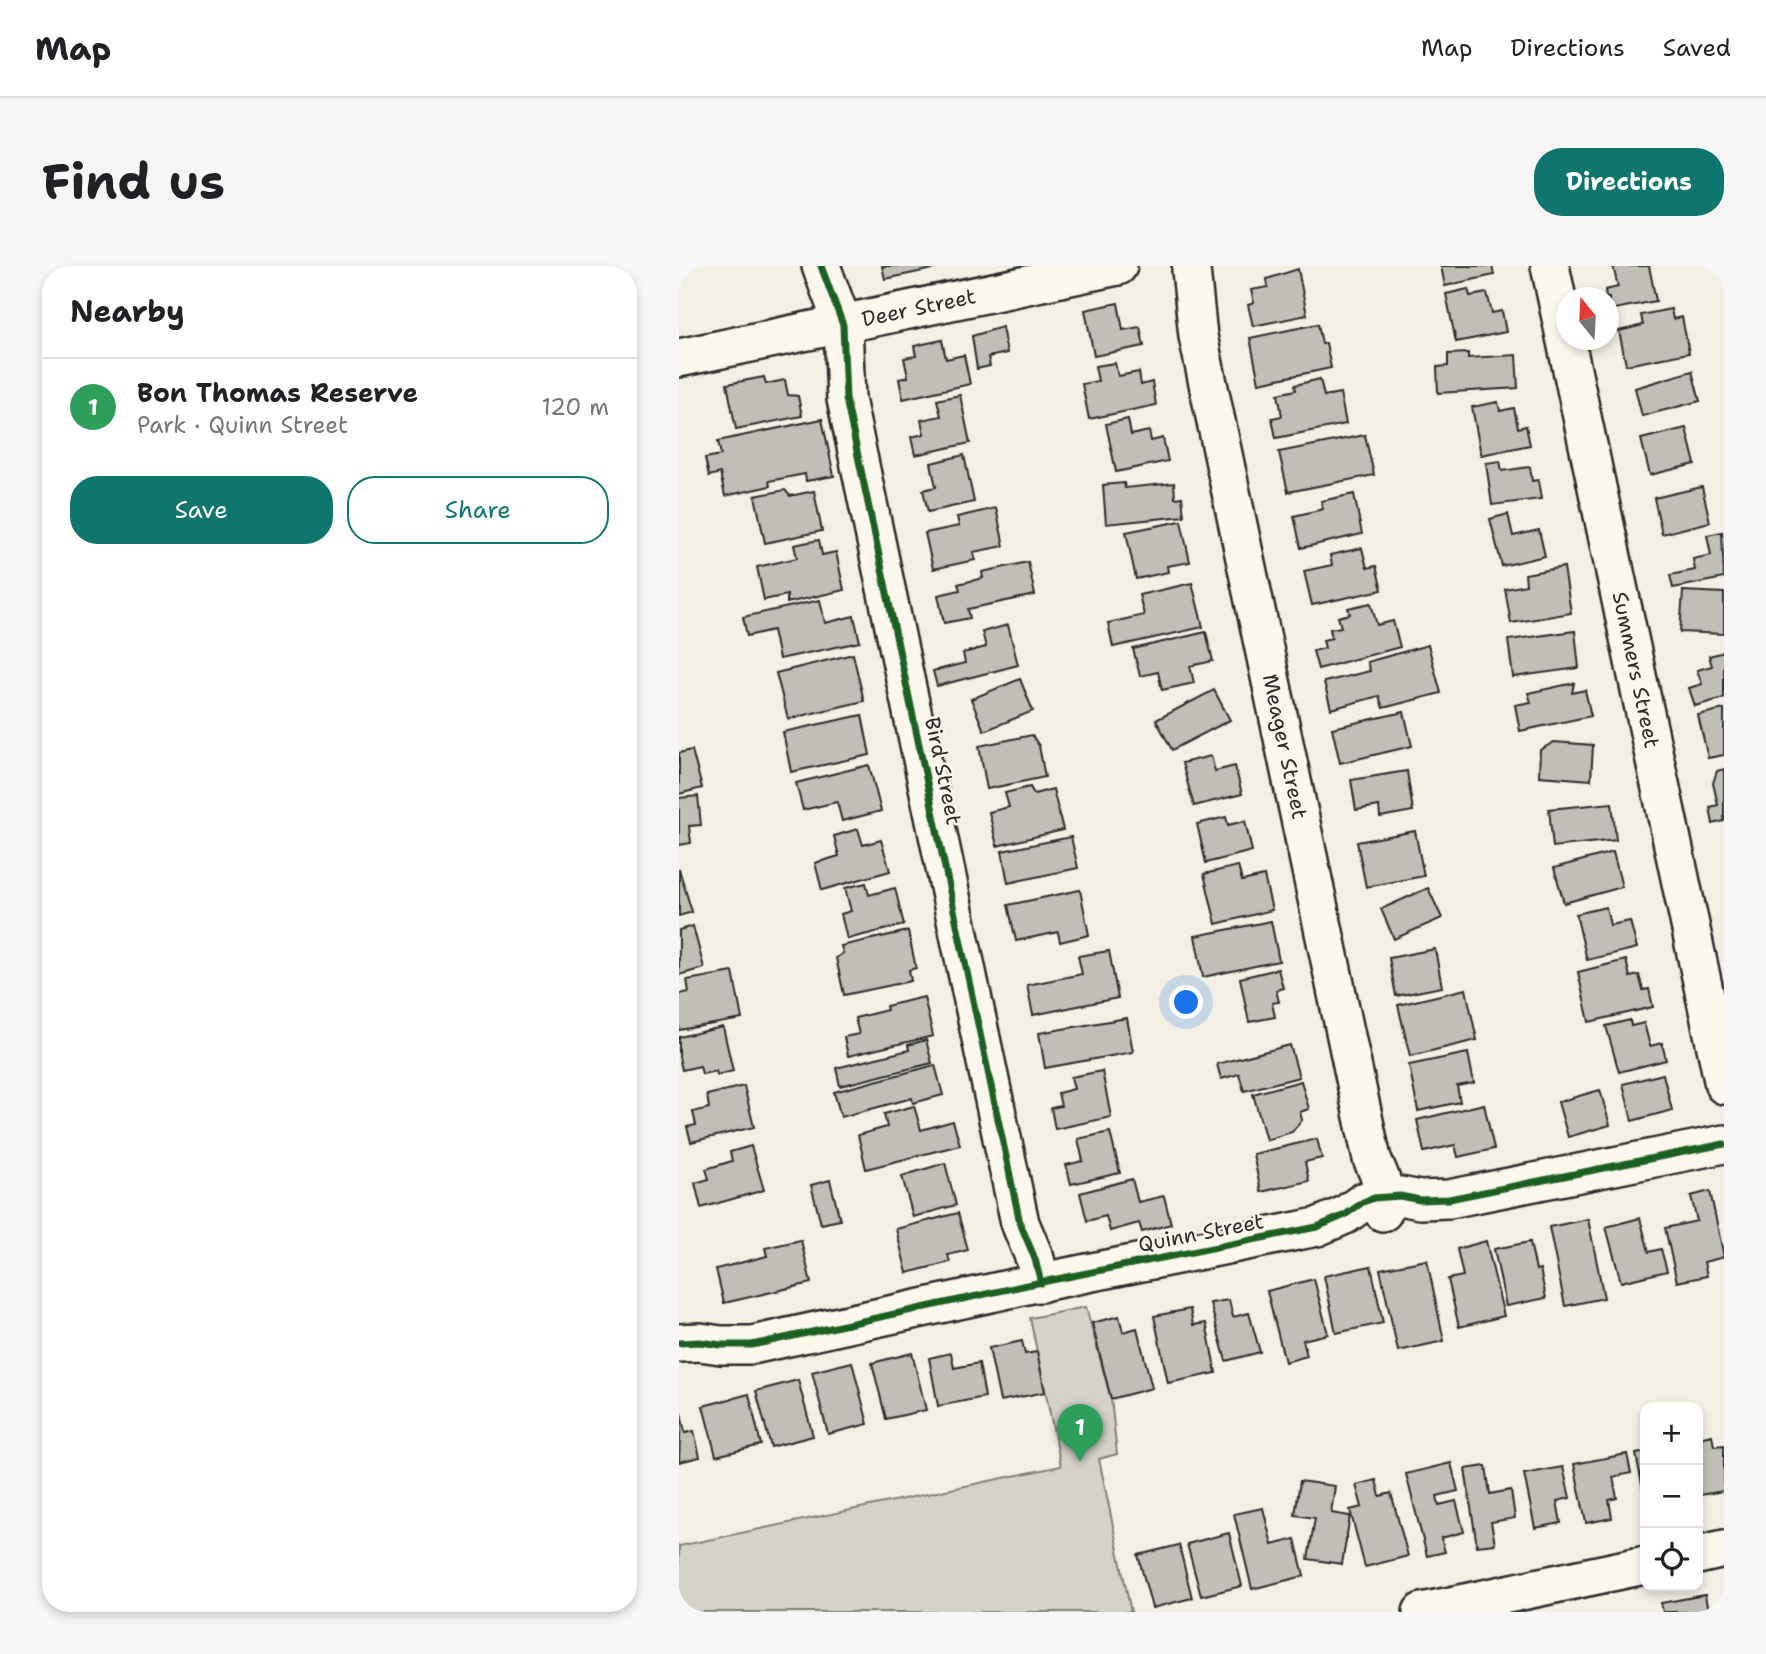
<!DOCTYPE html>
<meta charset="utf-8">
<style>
:root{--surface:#fff;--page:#f6f6f6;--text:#202124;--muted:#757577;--line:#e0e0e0;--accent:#0f766e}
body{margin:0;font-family:"Shantell Sans",sans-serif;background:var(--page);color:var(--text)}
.controls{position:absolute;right:21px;bottom:21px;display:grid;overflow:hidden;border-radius:14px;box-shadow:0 4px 10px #0003}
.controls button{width:63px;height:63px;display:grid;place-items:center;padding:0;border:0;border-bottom:2px solid var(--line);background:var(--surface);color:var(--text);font:35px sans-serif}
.compass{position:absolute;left:877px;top:21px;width:63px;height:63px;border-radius:50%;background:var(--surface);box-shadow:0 4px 10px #0003;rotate:342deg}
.you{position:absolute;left:508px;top:737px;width:24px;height:24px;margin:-18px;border:5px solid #fff;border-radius:50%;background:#1a73e8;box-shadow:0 0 0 10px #1a73e833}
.badge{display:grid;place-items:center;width:46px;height:46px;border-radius:50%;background:var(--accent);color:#fff;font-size:23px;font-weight:700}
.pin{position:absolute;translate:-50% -58px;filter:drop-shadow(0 2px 4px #0008)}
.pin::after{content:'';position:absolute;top:37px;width:24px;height:21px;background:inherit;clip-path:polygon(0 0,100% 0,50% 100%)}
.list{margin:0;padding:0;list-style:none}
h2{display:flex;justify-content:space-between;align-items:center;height:91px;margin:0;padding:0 28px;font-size:30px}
h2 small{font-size:23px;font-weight:400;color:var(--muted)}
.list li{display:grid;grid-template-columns:46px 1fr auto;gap:21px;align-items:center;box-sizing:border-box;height:98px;padding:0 28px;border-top:2px solid var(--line)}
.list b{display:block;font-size:26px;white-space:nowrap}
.list p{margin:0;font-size:23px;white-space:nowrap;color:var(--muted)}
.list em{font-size:23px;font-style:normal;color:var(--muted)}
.actions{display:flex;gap:14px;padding:21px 28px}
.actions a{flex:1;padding:16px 0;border:2px solid var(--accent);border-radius:28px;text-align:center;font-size:24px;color:var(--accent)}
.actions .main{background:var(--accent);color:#fff}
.icon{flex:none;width:38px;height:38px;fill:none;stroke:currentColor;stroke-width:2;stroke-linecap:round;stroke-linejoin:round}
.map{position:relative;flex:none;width:1045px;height:1346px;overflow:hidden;border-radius:28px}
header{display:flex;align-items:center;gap:42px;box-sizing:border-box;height:98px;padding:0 35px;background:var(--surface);border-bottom:2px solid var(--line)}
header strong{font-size:33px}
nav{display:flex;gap:38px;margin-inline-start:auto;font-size:24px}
.intro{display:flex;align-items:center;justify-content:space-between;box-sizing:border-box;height:168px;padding:0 42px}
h1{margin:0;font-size:49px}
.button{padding:18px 32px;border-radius:28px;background:var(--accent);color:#fff;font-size:24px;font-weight:700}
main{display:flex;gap:42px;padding:0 42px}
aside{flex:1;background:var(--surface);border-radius:28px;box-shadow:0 4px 10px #0003}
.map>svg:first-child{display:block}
</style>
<header>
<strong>Map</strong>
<nav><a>Map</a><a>Directions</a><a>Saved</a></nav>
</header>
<div class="intro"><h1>Find us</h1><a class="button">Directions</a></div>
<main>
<aside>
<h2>Nearby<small></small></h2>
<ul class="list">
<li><span class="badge" style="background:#2e9e5b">1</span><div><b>Bon Thomas Reserve</b><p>Park · Quinn Street</p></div><em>120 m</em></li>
</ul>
<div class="actions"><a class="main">Save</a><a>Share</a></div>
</aside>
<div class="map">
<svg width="1045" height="1346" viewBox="0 0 1045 1346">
<rect width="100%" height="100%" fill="#f3efe4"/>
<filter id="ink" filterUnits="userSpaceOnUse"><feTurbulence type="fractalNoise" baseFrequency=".0143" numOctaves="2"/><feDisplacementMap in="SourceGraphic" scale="14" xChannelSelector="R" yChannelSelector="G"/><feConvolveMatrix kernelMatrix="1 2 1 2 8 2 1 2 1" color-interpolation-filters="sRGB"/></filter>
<g filter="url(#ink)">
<!-- green -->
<path fill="#d5d2c9" stroke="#807e7a" stroke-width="2" d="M407,1041L432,1133L438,1188L420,1193L452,1346H0V1280L382,1200L351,1052Z"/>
<!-- building -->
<g fill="#c0beb6" stroke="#2b2b2b" stroke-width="2">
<path d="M203,0H259V2L206,13Z"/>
<path d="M762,0H813L815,9L766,20Z"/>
<path d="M934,0H970L977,35L930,44V32H927L926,24L939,21Z"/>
<path d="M619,3L628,49L574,60L569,39L575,37L572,24L589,21L588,13Z"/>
<path d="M789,23L791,30L808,27L813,47L823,45L827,66L777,76L767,28Z"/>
<path d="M439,37L444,64L461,61L465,80L415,90L406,44Z"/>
<path d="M992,43L994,53L1003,51L1010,87L947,99L940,65L964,59L962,49Z"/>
<path d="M639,58L643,78L647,77L652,102L580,117L571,72Z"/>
<path d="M323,61L328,87L309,91L311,100L298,103L293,70Z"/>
<path d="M263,74L267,93L285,89L291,118L224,133L220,113L229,111L225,92L237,90L235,80Z"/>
<path d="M789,87V92L837,89L839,122L759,127L758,101L769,100V88Z"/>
<path d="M436,97L439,110L460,106L462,119L473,116L477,139L410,153L403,118L419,115L416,100Z"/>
<path d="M1013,105L1021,135L963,150L956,122Z"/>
<path d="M85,111L87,118L106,114L109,129L119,130L123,150L57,163L48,118Z"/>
<path d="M641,113L645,130L661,127L667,158L597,172L593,152L603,150L599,128L617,124L616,119Z"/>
<path d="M281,129L291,177L236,189L232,171L245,168L242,154L262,150L258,134Z"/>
<path d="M819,136L821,145L835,142L839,162L847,160L851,179L802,189L793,141Z"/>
<path d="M143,153L155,210L127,215L126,208L90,215L91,220L46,230L41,207L30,210L26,192L42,189L39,175Z"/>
<path d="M449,153L452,169L470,165L472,175L484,172L489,195L437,206L427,158Z"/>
<path d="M1007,162L1016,198L971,209L962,173Z"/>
<path d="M686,169L695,209L609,226L600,186Z"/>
<path d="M285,189L295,236L249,246L244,224L257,221L252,197Z"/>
<path d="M821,195L823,205L851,201L853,215L859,214L862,233L813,239L807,197Z"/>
<path d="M445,217L446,222L495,217L496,232L503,231L505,250L427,258L424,219Z"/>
<path d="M1023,221L1031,256L983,268L975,232Z"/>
<path d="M106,224L111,230L135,225L143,265L86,277L76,230Z"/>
<path d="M675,228L683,268L622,282L615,250L644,243L642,235Z"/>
<path d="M317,242L325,280L294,286L296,294L254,303L246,267L280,260L278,251Z"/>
<path d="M829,248L834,270L860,264L866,290L823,300L811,253Z"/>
<path d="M502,255L511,296L488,300L489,306L457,313L447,266Z"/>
<path d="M1043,266L1045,312L994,322L991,309L1016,304L1014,293L1032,289L1028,269Z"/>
<path d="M140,274L143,289L157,286L165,324L108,337V329L85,334L78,301L118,292L115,279Z"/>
<path d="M683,282L688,302L697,300L703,324L633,339L625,305L653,299L651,289Z"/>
<path d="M349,296L356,329L289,343L291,352L265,357L259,329L281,324L279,318L304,312L303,306Z"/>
<path d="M885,301L892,347L832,357L826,323L847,319L846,308Z"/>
<path d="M513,317L524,361L434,381L429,357L465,349L460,329Z"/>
<path d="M1004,325L1045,327V368L1001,366Z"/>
<path d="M141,334L146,357L175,350L181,376L100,393L94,364L68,370L64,351Z"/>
<path d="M692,337L698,359L714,355L721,381L639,403L634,385L646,382L644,374L653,372L651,363L662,361L659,351L671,348L669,342Z"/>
<path d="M329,359L339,399L258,420L254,405L286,397L284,387L307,381L303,366Z"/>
<path d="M896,365L900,402L834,411L829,374Z"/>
<path d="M527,366L534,395L511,400L515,417L483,424L479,406L461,410L454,383Z"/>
<path d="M749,379L762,427L704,442L700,430L652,443L645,416L691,405L688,396Z"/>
<path d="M1045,386V432L1016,440L1010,422L1023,418L1018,404L1033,400L1030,390Z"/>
<path d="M174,388L185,435L109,453L97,407Z"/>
<path d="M341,413L354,445L305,465L292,433Z"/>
<path d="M895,417L893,427L906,424L912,450L841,465L836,439L852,436L849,427Z"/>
<path d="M535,424L551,454L493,484L477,454Z"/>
<path d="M1045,443V489L1029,492L1019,449Z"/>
<path d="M725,446L733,480L661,497L653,462Z"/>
<path d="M183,449L191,489L112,506L104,466Z"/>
<path d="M353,469L360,480L366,511L308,523L300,480Z"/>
<path d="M875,476L914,479L912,514L860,510L861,484Z"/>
<path d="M13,484L23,522L0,528V487Z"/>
<path d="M532,490L536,505L556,500L563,528L515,540L503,497Z"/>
<path d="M190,499L202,545L163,555L158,536L124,544L117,517Z"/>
<path d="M1045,503V555L1034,558L1031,541L1039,539L1034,517L1038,505Z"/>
<path d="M728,505L734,545L701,551L700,540L677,544L672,514Z"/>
<path d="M351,521L355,528L374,523L384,564L318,580L310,546L330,541L326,527Z"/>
<path d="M19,530L22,559L10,560L12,577L0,579V532Z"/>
<path d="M933,537L937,574L874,581L870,543Z"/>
<path d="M547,551L549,559L566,555L573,585L527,597L518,558Z"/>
<path d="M179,563L184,579L202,574L211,605L143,624L136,597L160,590L155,570Z"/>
<path d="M736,565L745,610L687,621L678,576Z"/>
<path d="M392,571L399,602L329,617L323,585Z"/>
<path d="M934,586L943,621L885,637L875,602Z"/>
<path d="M559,600L563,615L585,610L593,644L537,658L525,608Z"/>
<path d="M0,603L13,646L0,650Z"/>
<path d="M187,617L190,629L216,622L225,659L168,673L162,648L172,645L166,622Z"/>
<path d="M749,622L763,652L715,673L702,643Z"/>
<path d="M401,624L410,669L381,676L379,666L337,675L329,639Z"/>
<path d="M927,641L931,659L951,655L958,682L908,694L897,648Z"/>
<path d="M592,655L600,695L524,711L516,670Z"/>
<path d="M14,660L25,702L0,709V664Z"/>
<path d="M229,665L237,702L230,704L232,715L165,729L157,692L164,687L162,680Z"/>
<path d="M756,683L763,721L717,730L710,692Z"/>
<path d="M430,685L439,732L354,749L348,719L403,708L399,690Z"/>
<path d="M947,694L951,711L960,709L964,724L970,723L974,741L910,756L899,706Z"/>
<path d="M599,703L604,722L597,724L600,736L593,737L596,751L570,756L561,712Z"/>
<path d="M54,706L63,753L0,764V728L10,726L8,714Z"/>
<path d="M787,723L798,774L731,790L719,739Z"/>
<path d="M245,731L254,770L169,790L165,771L180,768L176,752L208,744L207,740Z"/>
<path d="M448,752L454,786L366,802L360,767Z"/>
<path d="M951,754L952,760L965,757L971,780L983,777L987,794L940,806L927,760Z"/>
<path d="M44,761L54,805L38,809L37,805L23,808L21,800L3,804L0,791V771Z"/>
<path d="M247,774L253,797L161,820L157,802L230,784L229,779Z"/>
<path d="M611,779L620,811L565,825L560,808L542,813L538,798Z"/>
<path d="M789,787L795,817L778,820L781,836L739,845L730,799Z"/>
<path d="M256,799L264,829L234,837L233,832L162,851L155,826Z"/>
<path d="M423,805L432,851L376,863L372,842L382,840L379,827L395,823L392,811Z"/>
<path d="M984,808L993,844L953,855L944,818Z"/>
<path d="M622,815L630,843L621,846L623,854L613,866L587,874L574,828Z"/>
<path d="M65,820L75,861L12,876L8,861L17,859L14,846L30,842L28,829Z"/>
<path d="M921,824L931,859L889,871L879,836Z"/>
<path d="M805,838L815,883L779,891L776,879L745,886L738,854Z"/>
<path d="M235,840L242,864L274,855L281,879L187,903L179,869L208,861L205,848Z"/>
<path d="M431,866L441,907L392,918L387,899L404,895L399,873Z"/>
<path d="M638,873L643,892L626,896L630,915L582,926L574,888Z"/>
<path d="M72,880L85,924L22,942L16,917L30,913L27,903L53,895L51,886Z"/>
<path d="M266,897L277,939L234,951L223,910Z"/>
<path d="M453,913L459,936L485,930L492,958L463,966L460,957L431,965L427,950L408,955L401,927Z"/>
<path d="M151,914L161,954L142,958L132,919Z"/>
<path d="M1031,925L1045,991L1025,996L1028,1010L998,1016L986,962L1018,955L1012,930Z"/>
<path d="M279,947L289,984L269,989L271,996L228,1007L217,963Z"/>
<path d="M961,952L970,986L982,983L988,1005L942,1016L927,961Z"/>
<path d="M909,953L925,1032L886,1040L870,961Z"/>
<path d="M122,974L132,1017L45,1037L37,1003L88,990L86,982Z"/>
<path d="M807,975L825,1050L780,1061L769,1013L784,1010L778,983Z"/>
<path d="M851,976L857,1004L861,1003L867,1032L827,1040L815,983Z"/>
<path d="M748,994L765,1075L719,1085L701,1003Z"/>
<path d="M692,1000L704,1057L657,1067L645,1010Z"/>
<path d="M635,1013L649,1068L624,1074L628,1090L606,1096L588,1025Z"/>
<path d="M550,1034L554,1051L570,1047L581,1086L547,1095L531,1037Z"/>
<path d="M511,1043L514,1059L527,1057L537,1107L489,1117L475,1050Z"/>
<path d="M440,1050L444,1066L458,1062L473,1122L432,1133L413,1057Z"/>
<path d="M343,1075L346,1088L358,1086L366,1126L321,1135L310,1082Z"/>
<path d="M233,1087L247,1144L207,1153L193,1097Z"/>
<path d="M272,1087L275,1102L300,1097L306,1131L259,1140L250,1092Z"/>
<path d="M173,1096L189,1158L149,1168L133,1106Z"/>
<path d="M119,1114L134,1170L92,1181L77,1125Z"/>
<path d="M70,1128L82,1179L37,1190L24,1140Z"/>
<path d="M2,1147L6,1167L15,1165L21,1191L0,1196Z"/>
<path d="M1033,1169L1035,1180L1045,1179V1225L1021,1229L1019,1217V1172Z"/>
<path d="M966,1186V1234L957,1188Z"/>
<path d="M948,1188L952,1207L934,1211L938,1232L930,1234L933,1252L907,1257L895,1198Z"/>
<path d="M772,1197L779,1225L758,1230L760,1239L777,1235L785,1266L762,1272L766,1286L748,1290L727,1208Z"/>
<path d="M807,1200L811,1228L832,1224L836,1252L812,1256L816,1278L798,1280L786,1203Z"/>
<path d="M884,1201L891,1232L878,1235L882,1257L856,1262L845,1208Z"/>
<path d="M697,1214L701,1230L712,1227L729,1290L686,1301L671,1244L683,1241L677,1219Z"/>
<path d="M621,1215L656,1220L652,1247L671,1250L663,1298L629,1293L636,1252L616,1249Z"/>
<path d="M584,1242L593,1279L616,1273L625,1310L573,1323L555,1248Z"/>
<path d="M550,1267L563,1320L522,1330L508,1278Z"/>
<path d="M500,1279L513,1332L473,1342L459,1289Z"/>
<path d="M1026,1329L1029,1346H984L982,1337Z"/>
</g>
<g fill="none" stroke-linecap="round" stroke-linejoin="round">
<!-- minor casing -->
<g stroke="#2b2b2b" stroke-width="42">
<g id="minor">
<path d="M142,0L164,59L167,133L341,957L356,993L362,1017"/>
<path id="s1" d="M871,0L1045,819"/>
<path id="s2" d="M512,4L519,70L693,893C702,912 708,925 704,946"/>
<path id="s3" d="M0,92L439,0"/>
<path d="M0,1077L21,1076L42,1079H73L348,1019L638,961L666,949L684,936L695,932L721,930L741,934L770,933L1045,878"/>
<path d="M1019,1289L1045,1283"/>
<path d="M743,1346L966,1299"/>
</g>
</g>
<!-- minor -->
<use href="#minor" stroke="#fbf7ec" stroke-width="37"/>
<!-- cycleway casing -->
<g stroke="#fbf7ec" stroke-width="11">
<g id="cycleway">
<path d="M142,0L164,59L167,133L341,957L356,993L362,1017"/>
<path d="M0,1077L21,1076L42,1079H73L348,1019L638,961L666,949L684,936L695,932L721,930L741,934L770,933L1045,878"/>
</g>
</g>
<!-- cycleway -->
<use href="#cycleway" stroke="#1b5e20" stroke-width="7"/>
</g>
</g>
<g text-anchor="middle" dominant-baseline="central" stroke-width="5" stroke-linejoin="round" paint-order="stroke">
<!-- street labels -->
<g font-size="21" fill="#2b2b2b" stroke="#fbf7ec">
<text stroke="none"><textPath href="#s3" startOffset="245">Deer Street</textPath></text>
<text stroke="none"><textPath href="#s1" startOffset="413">Summers Street</textPath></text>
<text stroke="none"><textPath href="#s2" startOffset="486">Meager Street</textPath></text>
<text transform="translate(264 505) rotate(78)">Bird Street</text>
<text transform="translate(522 967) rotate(-11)">Quinn Street</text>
</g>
</g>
</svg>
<div class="controls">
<button>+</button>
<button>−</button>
<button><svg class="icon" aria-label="locate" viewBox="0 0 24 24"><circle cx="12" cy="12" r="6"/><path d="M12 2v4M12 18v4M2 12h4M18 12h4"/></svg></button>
</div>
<svg class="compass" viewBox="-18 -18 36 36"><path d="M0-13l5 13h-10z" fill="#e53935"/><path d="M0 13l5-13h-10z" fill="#757577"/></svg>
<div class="you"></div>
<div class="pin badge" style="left:401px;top:1196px;background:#2e9e5b">1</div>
</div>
</main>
